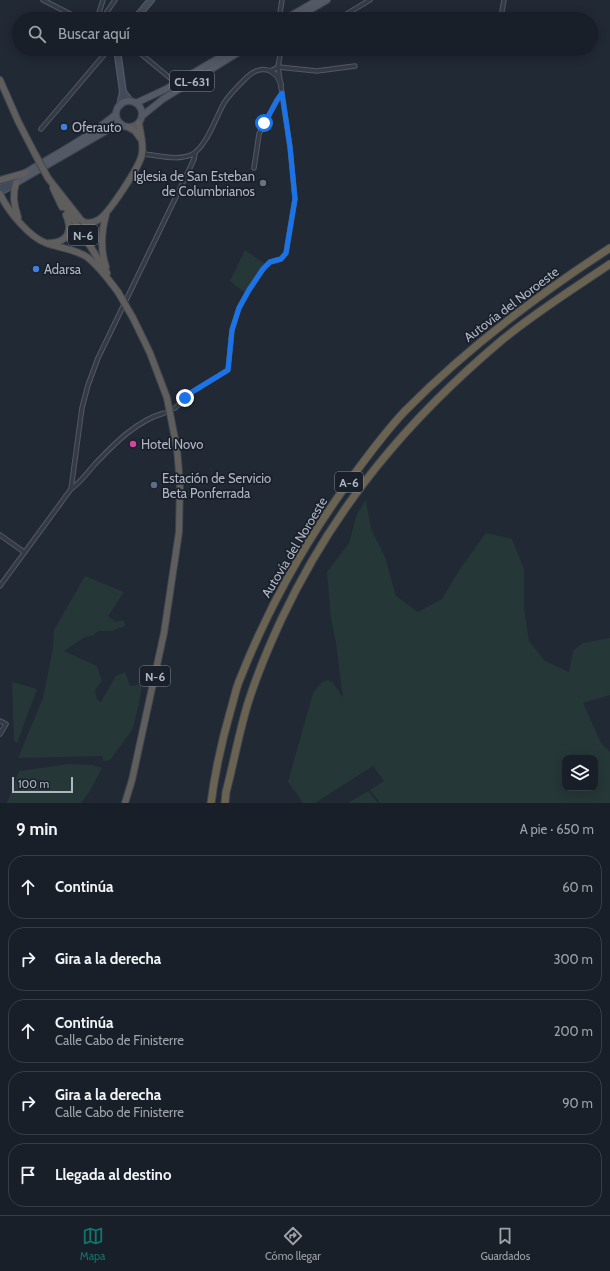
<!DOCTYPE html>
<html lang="es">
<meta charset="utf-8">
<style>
:root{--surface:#191f28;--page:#222730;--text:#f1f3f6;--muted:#9fa2a8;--line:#373d45;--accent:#0f766e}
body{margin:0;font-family:Cabin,sans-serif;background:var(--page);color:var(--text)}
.controls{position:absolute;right:12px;bottom:12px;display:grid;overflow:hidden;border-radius:8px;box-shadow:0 2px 10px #0003}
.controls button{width:36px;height:36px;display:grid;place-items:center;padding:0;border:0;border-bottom:1px solid var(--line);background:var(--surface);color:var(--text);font:20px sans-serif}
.scale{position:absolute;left:12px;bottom:10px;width:61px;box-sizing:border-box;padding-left:4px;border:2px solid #afb6c3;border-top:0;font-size:11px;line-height:14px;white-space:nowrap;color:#afb6c3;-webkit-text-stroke:3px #1a202a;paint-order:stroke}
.stop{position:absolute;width:12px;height:12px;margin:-9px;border:3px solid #1a73e8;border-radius:50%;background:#fff}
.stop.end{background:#1a73e8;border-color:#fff;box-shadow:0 1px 4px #0008}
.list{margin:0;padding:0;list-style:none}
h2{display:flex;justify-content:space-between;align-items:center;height:52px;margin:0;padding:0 16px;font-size:17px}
h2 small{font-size:13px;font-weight:400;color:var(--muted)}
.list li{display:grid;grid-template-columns:26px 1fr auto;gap:12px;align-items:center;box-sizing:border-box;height:64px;margin:0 8px 8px;padding:0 8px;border:1px solid var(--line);border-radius:16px}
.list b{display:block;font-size:15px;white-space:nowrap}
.list p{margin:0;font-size:13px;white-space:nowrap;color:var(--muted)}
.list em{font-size:13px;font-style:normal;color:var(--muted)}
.icon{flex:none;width:22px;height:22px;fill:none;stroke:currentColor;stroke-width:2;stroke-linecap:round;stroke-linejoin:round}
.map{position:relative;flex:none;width:610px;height:803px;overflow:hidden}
.search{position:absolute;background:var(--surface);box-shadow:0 2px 10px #0003;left:12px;right:12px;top:12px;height:44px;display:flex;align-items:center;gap:10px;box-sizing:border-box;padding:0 14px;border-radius:22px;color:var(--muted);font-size:15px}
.sheet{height:412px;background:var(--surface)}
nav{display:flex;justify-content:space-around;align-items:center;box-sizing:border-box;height:56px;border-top:1px solid var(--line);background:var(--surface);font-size:11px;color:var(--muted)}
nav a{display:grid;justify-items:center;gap:2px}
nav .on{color:var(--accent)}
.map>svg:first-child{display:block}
</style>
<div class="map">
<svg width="610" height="803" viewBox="0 0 610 803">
<rect width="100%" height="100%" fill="#212935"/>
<!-- green -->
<g fill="#263738" fill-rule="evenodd">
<path d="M245,250L264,263L245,293L230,281Z"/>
<path d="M366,500L371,529L385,557L396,596L418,612L442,599L460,569L486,533L512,539L524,569V609L529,641L545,661L569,672L573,651L583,643L610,638V695L583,703L601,743L610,752V803H380L370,790L384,781L373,766L315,803H303L288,782L313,693L322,682L328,680L333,683L343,698L336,643L331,618L327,572L349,543L357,514ZM565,758H595V788H565Z"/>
<path d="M85,576L124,592L108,616L116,622L124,620L125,626L112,631H98L94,635L83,638L64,651L97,666L102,681L95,690L97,700L101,702L116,676L125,672L130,686L142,684L139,704L132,730L110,760L103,761V756L18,758L43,698L53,648L54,630Z"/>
<path d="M12,682L37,689L17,743L14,741Z"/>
<path d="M69,764L92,765L102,768L90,791L81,803H7L19,771Z"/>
<path d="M368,791L378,803H348Z"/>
</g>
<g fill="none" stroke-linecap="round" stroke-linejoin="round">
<!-- minor casing -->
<g stroke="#525964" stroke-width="5.5">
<g id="minor">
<path d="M43,0L80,19"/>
<path d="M502,11L504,0"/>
<path d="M97,19L103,0"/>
<path d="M102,19L115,0"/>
<path d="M279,19L282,0"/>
<path d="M338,19L370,0"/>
<path d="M135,49L176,83"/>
<path d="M41,129L109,49"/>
<path d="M142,154C158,155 176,161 191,155C206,148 216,117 224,103C229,95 237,87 244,80C252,72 259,67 271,71L278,67L317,71L355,66"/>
<path d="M254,168L259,134L277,100L282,93"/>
<path d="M175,408L192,392L228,370L232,330L239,308L249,290L263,269L270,262L281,259L286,253L295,199L290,147L278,67L280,55L284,49"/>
<path d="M71,489L82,408L88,385L98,358L189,170L194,159L195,153"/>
<path d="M0,535L24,552"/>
<path d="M0,586L71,489C81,482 87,473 95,464C114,444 136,421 164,413"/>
<path d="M0,721L6,724L0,734"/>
</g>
</g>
<!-- tertiary casing -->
<g stroke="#525964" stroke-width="6">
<path id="tertiary" d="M271,71L277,76L281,84"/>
</g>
<!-- secondary casing -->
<g stroke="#525964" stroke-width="8">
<g id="secondary">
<path d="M135,19L151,0"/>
<path d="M117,49L123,92L120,105"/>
<path d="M123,92L130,101"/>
<path d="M0,188L19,176"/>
<path d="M0,192L16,183"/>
</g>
</g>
<!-- primary casing -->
<g stroke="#3e4450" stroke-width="8">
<g id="primary">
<path d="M285,19L318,0"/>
<path d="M295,19L327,0"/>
<circle cx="129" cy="114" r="13"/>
<path d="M136,103L166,89L234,49"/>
<path d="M142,116L163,99L244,49"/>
<path d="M25,173C56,154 89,137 116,114"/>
<path d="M16,183L106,131L121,124"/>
</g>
</g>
<!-- trunk casing -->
<g stroke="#3f4651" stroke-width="8">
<g id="trunk">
<path d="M0,80L18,121L35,154"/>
<path d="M128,127L135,131L140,138"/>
<path d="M48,178L81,220C86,224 93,223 98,220C108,215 140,166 142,154C144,144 140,133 139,123"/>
<path d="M0,180L25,173"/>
<path d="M16,183C12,195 14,206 18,217"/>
<path d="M53,188L62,207"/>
<path d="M0,194C8,211 29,237 46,243C59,248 75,249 87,257C99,266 109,280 118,292"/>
<path d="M63,203L107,273"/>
<path d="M106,215C101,233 100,249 106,267"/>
<path d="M50,243C68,242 73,231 66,215"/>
<path d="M125,803L132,780L164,633L179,532L180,484L177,449L167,398L150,353L133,318"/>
</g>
</g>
<!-- motorway casing -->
<g stroke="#3f4651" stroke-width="9">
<g id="motorway">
<path d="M211,803C215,772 222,740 231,709C234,699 236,688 240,679C268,608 305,542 350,480C367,457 384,433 405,411C467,348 536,296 610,248"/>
<path d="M225,803L226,792C234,762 239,732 248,703C257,674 269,646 282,618C335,506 408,419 502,340C536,312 573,289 610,264"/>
</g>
</g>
<!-- minor -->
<use href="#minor" stroke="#353b46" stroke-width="3.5"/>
<!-- tertiary -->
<use href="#tertiary" stroke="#353b46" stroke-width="4.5"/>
<!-- secondary -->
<use href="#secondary" stroke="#434a59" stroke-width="5.5"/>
<!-- primary -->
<use href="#primary" stroke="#535a66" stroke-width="6"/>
<!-- trunk -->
<use href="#trunk" stroke="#5f5e5c" stroke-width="6"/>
<!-- motorway -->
<use href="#motorway" stroke="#6b6352" stroke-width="7"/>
<!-- trunk-bridge casing -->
<g stroke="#3f4651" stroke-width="8" stroke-linecap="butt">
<g id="trunk-bridge">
<path d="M35,154L48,178"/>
<path d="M118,292L133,318"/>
</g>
</g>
<!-- trunk-bridge -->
<use href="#trunk-bridge" stroke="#5f5e5c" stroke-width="6"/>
</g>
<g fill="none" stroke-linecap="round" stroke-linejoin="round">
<!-- route -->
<path stroke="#1a73e8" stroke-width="5" d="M185,398L192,392L228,370L232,330L239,308L249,290L263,269L270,262L281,259L286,253L295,199L290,147L282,93C275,102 271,113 264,123"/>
</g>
<!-- markers -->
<g fill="#3f7fe0" stroke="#1a202a" stroke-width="1.5">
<circle cx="64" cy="127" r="4"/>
<circle cx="36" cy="269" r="4"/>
</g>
<circle fill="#6b7280" stroke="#1a202a" stroke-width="1.5" cx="263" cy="183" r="4"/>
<circle fill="#d1479c" stroke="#1a202a" stroke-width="1.5" cx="133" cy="444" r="4"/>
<circle fill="#5c6f8a" stroke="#1a202a" stroke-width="1.5" cx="154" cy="485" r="4"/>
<g text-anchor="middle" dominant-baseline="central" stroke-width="3.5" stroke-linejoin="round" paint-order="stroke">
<!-- shield labels -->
<g fill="#1a202a" stroke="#828995" stroke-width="1">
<rect x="170" y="71" width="44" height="20" rx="3"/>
<rect x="68" y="225" width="30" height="20" rx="3"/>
<rect x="335" y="472" width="28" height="20" rx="3"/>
<rect x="140" y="666" width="30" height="20" rx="3"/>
</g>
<g font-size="12" font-weight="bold" fill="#afb6c3">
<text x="192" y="81">CL-631</text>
<text x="83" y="235">N-6</text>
<text x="349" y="482">A-6</text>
<text x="155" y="676">N-6</text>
</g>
<!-- poi labels -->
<g font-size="13" fill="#afb6c3" stroke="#1a202a" text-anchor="start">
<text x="72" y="127">Oferauto</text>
<text x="255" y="176" text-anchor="end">Iglesia de San Esteban<tspan x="255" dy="15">de Columbrianos</tspan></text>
<text x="44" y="269">Adarsa</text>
<text x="141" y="444">Hotel Novo</text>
<text x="162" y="478">Estación de Servicio<tspan x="162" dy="15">Beta Ponferrada</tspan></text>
</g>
<!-- street labels -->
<g font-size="13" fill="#afb6c3" stroke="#1a202a">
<text transform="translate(511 304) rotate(-37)">Autovía del Noroeste</text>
<text transform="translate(294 547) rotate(-59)">Autovía del Noroeste</text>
</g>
</g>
</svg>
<div class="controls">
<button><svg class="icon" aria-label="layers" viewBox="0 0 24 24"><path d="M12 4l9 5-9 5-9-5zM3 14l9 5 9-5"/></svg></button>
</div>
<div class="scale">100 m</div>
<div class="stop" style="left:264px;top:123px"></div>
<div class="stop end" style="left:185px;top:398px"></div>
<div class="search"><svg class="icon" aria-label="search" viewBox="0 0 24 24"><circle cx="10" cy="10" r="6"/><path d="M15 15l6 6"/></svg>Buscar aquí</div>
</div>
<section class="sheet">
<h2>9 min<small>A pie · 650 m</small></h2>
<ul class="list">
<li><svg class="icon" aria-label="ahead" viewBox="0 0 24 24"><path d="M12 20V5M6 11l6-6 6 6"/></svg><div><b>Continúa</b></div><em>60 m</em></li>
<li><svg class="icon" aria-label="right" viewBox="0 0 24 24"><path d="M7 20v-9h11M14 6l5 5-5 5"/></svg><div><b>Gira a la derecha</b></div><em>300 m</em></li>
<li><svg class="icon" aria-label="ahead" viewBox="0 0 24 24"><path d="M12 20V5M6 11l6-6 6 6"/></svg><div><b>Continúa</b><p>Calle Cabo de Finisterre</p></div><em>200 m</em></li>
<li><svg class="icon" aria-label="right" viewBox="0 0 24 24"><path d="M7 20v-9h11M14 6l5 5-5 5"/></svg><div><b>Gira a la derecha</b><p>Calle Cabo de Finisterre</p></div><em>90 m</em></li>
<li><svg class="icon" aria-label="arrive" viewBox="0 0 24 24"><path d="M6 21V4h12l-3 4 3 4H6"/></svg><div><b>Llegada al destino</b></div></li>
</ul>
</section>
<nav>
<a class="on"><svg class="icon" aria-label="map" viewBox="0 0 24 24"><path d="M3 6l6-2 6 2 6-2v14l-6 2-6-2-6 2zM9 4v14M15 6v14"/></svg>Mapa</a>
<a><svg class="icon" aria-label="directions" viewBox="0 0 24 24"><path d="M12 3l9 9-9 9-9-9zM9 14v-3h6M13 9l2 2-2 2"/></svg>Cómo llegar</a>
<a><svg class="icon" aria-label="saved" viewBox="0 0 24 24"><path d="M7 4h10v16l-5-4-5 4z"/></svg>Guardados</a>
</nav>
